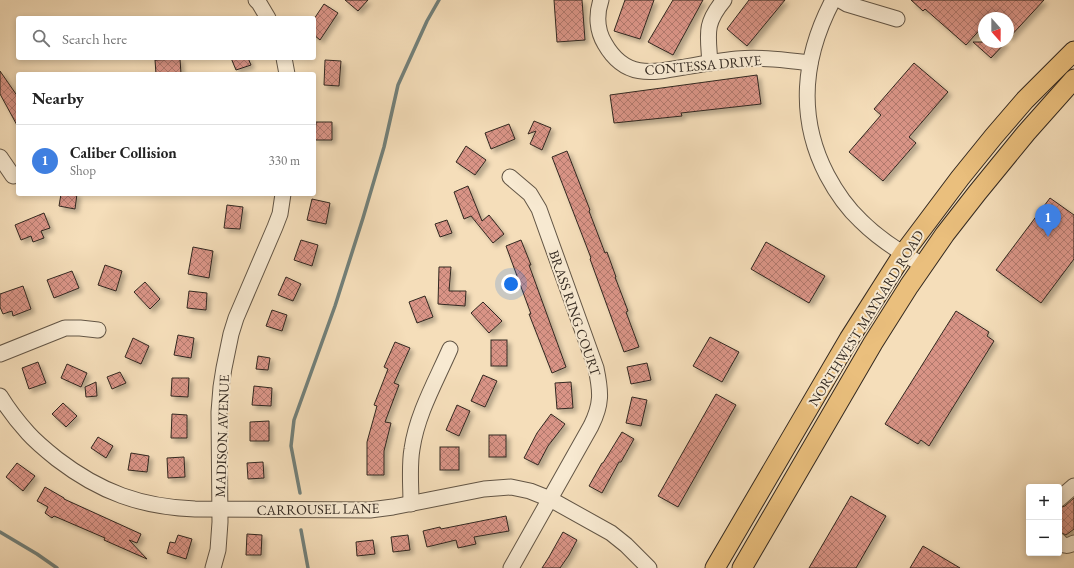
<!DOCTYPE html>
<meta charset="utf-8">
<style>
:root{--surface:#fff;--page:#f6f6f6;--text:#222;--muted:#767676;--line:#e0e0e0;--accent:#0b8043}
body{margin:0;font-family:"EB Garamond",serif;background:var(--page);color:var(--text)}
.controls{position:absolute;right:12px;bottom:12px;display:grid;overflow:hidden;border-radius:4px;box-shadow:0 2px 6px #0003}
.controls button{width:36px;height:36px;display:grid;place-items:center;padding:0;border:0;border-bottom:1px solid var(--line);background:var(--surface);color:var(--text);font:20px sans-serif}
.compass{position:absolute;left:978px;top:12px;width:36px;height:36px;border-radius:50%;background:var(--surface);box-shadow:0 2px 6px #0003;rotate:159deg}
.you{position:absolute;left:511px;top:284px;width:14px;height:14px;margin:-10px;border:3px solid #fff;border-radius:50%;background:#1a73e8;box-shadow:0 0 0 6px #1a73e833}
.badge{display:grid;place-items:center;width:26px;height:26px;border-radius:50%;background:var(--accent);color:#fff;font-size:13px;font-weight:700}
.pin{position:absolute;translate:-50% -33px;filter:drop-shadow(0 1px 2px #0008)}
.pin::after{content:'';position:absolute;top:21px;width:14px;height:12px;background:inherit;clip-path:polygon(0 0,100% 0,50% 100%)}
.list{margin:0;padding:0;list-style:none}
h2{display:flex;justify-content:space-between;align-items:center;height:52px;margin:0;padding:0 16px;font-size:17px}
h2 small{font-size:13px;font-weight:400;color:var(--muted)}
.list li{display:grid;grid-template-columns:26px 1fr auto;gap:12px;align-items:center;box-sizing:border-box;height:72px;padding:0 16px;border-top:1px solid var(--line)}
.list b{display:block;font-size:15px;white-space:nowrap}
.list p{margin:0;font-size:13px;white-space:nowrap;color:var(--muted)}
.list em{font-size:13px;font-style:normal;color:var(--muted)}
.icon{flex:none;width:22px;height:22px;fill:none;stroke:currentColor;stroke-width:2;stroke-linecap:round;stroke-linejoin:round}
.map{position:relative;flex:none;width:1074px;height:568px;overflow:hidden}
.search{position:absolute;background:var(--surface);box-shadow:0 2px 6px #0003;left:16px;top:16px;width:300px;height:44px;display:flex;align-items:center;gap:10px;box-sizing:border-box;padding:0 14px;border-radius:4px;color:var(--muted);font-size:15px}
.panel{position:absolute;background:var(--surface);box-shadow:0 2px 6px #0003;left:16px;top:72px;width:300px;height:124px;border-radius:4px}
.map>svg:first-child{display:block}
</style>
<div class="map">
<svg width="1074" height="568" viewBox="0 0 1074 568">
<defs>
<pattern id="building-cross-hatch" width="8" height="8" patternUnits="userSpaceOnUse"><rect width="8" height="8" fill="#d99486"/><path d="M0 0l8 8M0 8l8-8" fill="none" stroke="#b1796d"/></pattern>
<filter id="shadow"><feDropShadow dx="3.5" dy="3.5" stdDeviation="2" flood-color="#0004"/></filter>
</defs>
<rect width="100%" height="100%" fill="#f5deba"/>
<filter id="stains"><feTurbulence type="fractalNoise" baseFrequency=".005" numOctaves="4"/><feColorMatrix values="0 0 0 0 .2 0 0 0 0 .09 0 0 0 0 .02 0 0 0 .5 -.17"/></filter>
<radialGradient id="worn" r=".72"><stop offset=".6" stop-color="#630" stop-opacity="0"/><stop offset="1" stop-color="#630" stop-opacity=".3"/></radialGradient>
<g fill="none" stroke-linecap="round" stroke-linejoin="round">
<!-- stream -->
<g stroke="#72807a" stroke-width="3.5">
<path d="M300,493L291,446L294,420L335,306L363,218L384,147L398,85L427,21L439,0"/>
<path d="M301,530L308,568"/>
<path d="M0,532L37,554L57,568"/>
</g>
</g>
<!-- building -->
<g fill="url(#building-cross-hatch)" stroke="#322820" filter="url(#shadow)">
<path d="M345,0H368L358,11Z"/>
<path d="M554,0H582L585,40L557,42Z"/>
<path d="M625,0H654L640,39L614,31Z"/>
<path d="M673,0H703L673,55L648,42Z"/>
<path d="M749,0H785L747,46L727,29Z"/>
<path d="M911,0H1044L1008,39V18H984V25L966,45L925,9L923,11Z"/>
<path d="M324,4L338,13L320,40L314,35V19Z"/>
<path d="M973,42H1006L991,58Z"/>
<path d="M231,58H248L251,65L236,70Z"/>
<path d="M180,59L181,74H156L155,60Z"/>
<path d="M325,60L341,61L339,86L324,85Z"/>
<path d="M914,63L948,92L909,137L916,143L883,181L849,152L881,115L874,109Z"/>
<path d="M0,71L18,97V127L0,94Z"/>
<path d="M757,75L761,104L681,113L682,116L614,123L610,95Z"/>
<path d="M534,121L551,128L542,150L530,144L536,131L528,134Z"/>
<path d="M316,122H332V140H315Z"/>
<path d="M509,124L515,139L491,149L485,133Z"/>
<path d="M466,146L486,160L475,175L456,162Z"/>
<path d="M567,151L590,210L589,211L605,253L607,252L616,277H615L628,311L626,312L639,347L624,352L590,259L591,258L552,157Z"/>
<path d="M468,186L482,221L489,215L504,234L493,243L471,216L464,219L454,192Z"/>
<path d="M61,194H77L75,209L59,206Z"/>
<path d="M1050,198L1074,215V259L1041,303L996,270Z"/>
<path d="M312,199L330,203L326,224L307,220Z"/>
<path d="M227,205L243,207L240,229L224,228Z"/>
<path d="M44,213L50,228L41,231L44,238L33,242L31,236L21,240L15,225Z"/>
<path d="M447,220L452,233L440,237L435,224Z"/>
<path d="M301,240L318,245L312,266L294,260Z"/>
<path d="M521,240L531,265H529L566,367L552,373L529,314H531L506,246Z"/>
<path d="M766,242L825,276L809,303L751,269Z"/>
<path d="M193,247L213,251L209,278L188,274Z"/>
<path d="M105,265L122,271L116,291L98,285Z"/>
<path d="M439,267H451L449,291H466L465,306L438,304Z"/>
<path d="M72,271L79,288L54,298L47,280Z"/>
<path d="M286,277L301,284L293,301L278,295Z"/>
<path d="M145,282L160,299L150,309L134,292Z"/>
<path d="M23,286L31,309L13,316L12,311L3,314L0,307V294Z"/>
<path d="M189,291L207,293L206,310L187,308Z"/>
<path d="M425,296L433,317L417,323L409,302Z"/>
<path d="M483,302L502,321L489,333L471,313Z"/>
<path d="M272,310L287,315L282,331L266,326Z"/>
<path d="M956,311L989,332L987,336L994,341L929,446L921,440L918,444L885,424Z"/>
<path d="M178,335L194,338L191,358L174,355Z"/>
<path d="M710,337L739,352L722,382L693,366Z"/>
<path d="M133,338L149,346L141,364L125,357Z"/>
<rect x="491" y="340" width="16" height="26"/>
<path d="M395,342L410,348L394,383L399,385L385,422L391,423L384,451V475H367V442L377,406L374,405L388,369L384,367Z"/>
<path d="M258,356L270,358L268,370L256,369Z"/>
<path d="M38,362L46,383L29,389L22,368Z"/>
<path d="M647,363L651,380L631,384L627,367Z"/>
<path d="M67,364L87,373L81,387L61,378Z"/>
<path d="M120,372L126,383L112,389L107,377Z"/>
<path d="M483,375L497,381L485,407L471,401Z"/>
<path d="M172,378H189L188,397L171,396Z"/>
<path d="M96,382L97,396L86,397L85,387Z"/>
<path d="M571,382L573,408L557,409L555,383Z"/>
<path d="M254,386L272,388L271,406L252,405Z"/>
<path d="M716,394L736,405L678,507L658,496Z"/>
<path d="M632,397L647,400L641,426L626,423Z"/>
<path d="M63,403L77,416L66,427L52,414Z"/>
<path d="M457,405L470,411L459,436L446,430Z"/>
<path d="M172,414L187,415V438H171Z"/>
<path d="M551,414L565,424L548,446L538,465L524,458L537,433Z"/>
<path d="M269,421V441H250V422Z"/>
<path d="M622,432L634,439L621,462H619L602,493L589,486L602,463H603Z"/>
<rect x="489" y="435" width="17" height="22"/>
<path d="M98,437L113,446L106,458L91,448Z"/>
<rect x="440" y="447" width="19" height="23"/>
<path d="M131,453L149,456L147,472L128,470Z"/>
<path d="M184,457L185,477L168,478L167,458Z"/>
<path d="M263,462L264,478L248,479L247,463Z"/>
<path d="M17,463L35,476L23,491L6,477Z"/>
<path d="M45,487L64,498V499L141,534L137,543L129,540L147,559L104,540L105,538L54,516L52,518L45,513L48,507L37,501Z"/>
<path d="M851,496L886,516L856,568H809Z"/>
<path d="M1074,498V529L1066,535L1062,533L1059,532V508L1065,506Z"/>
<path d="M506,516L509,531L474,537L476,544L458,548L456,540L427,547L423,531L440,527L441,529Z"/>
<path d="M563,532L577,540L569,555L560,568H542L549,557Z"/>
<path d="M247,534L262,535L261,555H246Z"/>
<path d="M178,535L192,539L186,559L167,553L170,542L175,543Z"/>
<path d="M408,535L410,550L393,552L391,537Z"/>
<path d="M373,540L375,554L357,556L356,542Z"/>
<path d="M923,546L960,568H910Z"/>
</g>
<g fill="none" stroke-linecap="round" stroke-linejoin="round">
<!-- minor casing -->
<g stroke="#635646" stroke-width="17">
<g id="minor">
<path d="M256,0L259,3L268,18"/>
<path d="M601,0C596,15 597,31 605,44C625,79 652,73 685,67C702,64 719,61 737,59C761,57 786,60 810,63"/>
<path d="M833,0C803,57 797,117 827,175C836,192 847,208 861,221C879,239 901,253 923,265"/>
<path d="M840,0L847,4L897,19"/>
<path d="M284,58L287,74"/>
<path d="M710,63C708,34 704,24 724,0"/>
<path d="M0,157L13,176"/>
<path d="M510,177L530,194L539,209L596,368C601,392 602,404 591,426L511,568"/>
<path d="M0,354L65,328H80L98,330"/>
<path d="M0,396C8,409 17,421 28,433C36,442 47,451 57,459C100,492 141,507 195,509L370,510L393,507L484,489L511,487L530,491L550,499L611,533L626,545L649,568"/>
<path d="M1059,499L1074,486"/>
<path d="M411,504C411,486 409,466 412,449C417,414 436,381 450,349"/>
<path d="M1059,541C1064,547 1068,546 1074,543"/>
<path d="M213,568L218,550L220,522L219,412L221,387L224,368L231,334L236,318L275,227L280,214L283,194"/>
</g>
</g>
<!-- major casing -->
<g stroke="#322820" stroke-width="21">
<g id="major">
<path d="M715,568L849,339L903,254L960,178L994,136L1025,100L1074,51"/>
<path d="M742,568L873,343L909,286L945,234L977,193L1026,133L1074,79"/>
</g>
</g>
<!-- minor -->
<use href="#minor" stroke="#f8ead2" stroke-width="15"/>
<!-- major -->
<use href="#major" stroke="#eabf7d" stroke-width="19"/>
</g>
<g text-anchor="middle" dominant-baseline="central" stroke-width="4" stroke-linejoin="round" paint-order="stroke">
<!-- street labels -->
<g font-size="14" fill="#322820" stroke="#f8ead2">
<text transform="translate(703 65) rotate(-5)">CONTESSA DRIVE</text>
<text transform="translate(575 313) rotate(71)">BRASS RING COURT</text>
<text transform="translate(866 318) rotate(-58)">NORTHWEST MAYNARD ROAD</text>
<text transform="translate(222 436) rotate(-88)">MADISON AVENUE</text>
<text transform="translate(318 509) rotate(-1)">CARROUSEL LANE</text>
</g>
</g>
<rect width="100%" height="100%" filter="url(#stains)"/>
<rect width="100%" height="100%" fill="url(#worn)"/>
</svg>
<div class="controls">
<button>+</button>
<button>−</button>
</div>
<svg class="compass" viewBox="-18 -18 36 36"><path d="M0-13l5 13h-10z" fill="#e53935"/><path d="M0 13l5-13h-10z" fill="#767676"/></svg>
<div class="you"></div>
<div class="pin badge" style="left:1048px;top:237px;background:#3f7fe0">1</div>
<div class="search"><svg class="icon" aria-label="search" viewBox="0 0 24 24"><circle cx="10" cy="10" r="6"/><path d="M15 15l6 6"/></svg>Search here</div>
<section class="panel">
<h2>Nearby<small></small></h2>
<ul class="list">
<li><span class="badge" style="background:#3f7fe0">1</span><div><b>Caliber Collision</b><p>Shop</p></div><em>330 m</em></li>
</ul>
</section>
</div>
